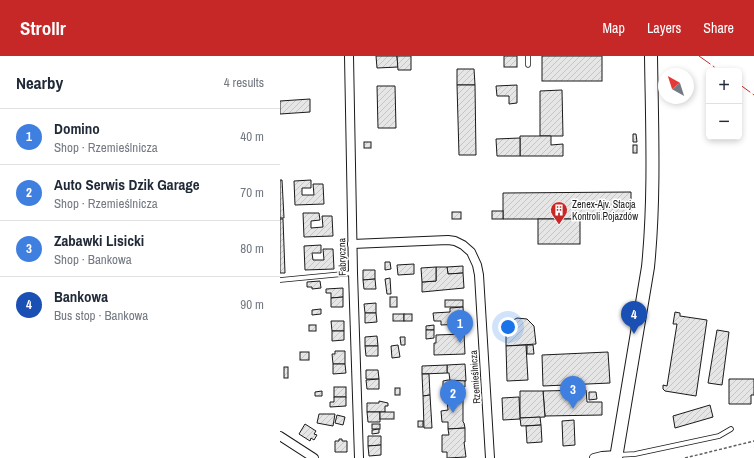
<!DOCTYPE html>
<meta charset="utf-8">
<style>
:root{--surface:#fff;--page:#f2f2f3;--text:#1f2937;--muted:#747a83;--line:#e0e1e3;--accent:#c62828}
body{margin:0;font-family:"Archivo Narrow",sans-serif;background:var(--page);color:var(--text)}
.controls{position:absolute;right:12px;top:12px;display:grid;overflow:hidden;border-radius:6px;box-shadow:0 2px 6px #0003}
.controls button{width:36px;height:36px;display:grid;place-items:center;padding:0;border:0;border-bottom:1px solid var(--line);background:var(--surface);color:var(--text);font:20px sans-serif}
.compass{position:absolute;left:378px;top:12px;width:36px;height:36px;border-radius:50%;background:var(--surface);box-shadow:0 2px 6px #0003;rotate:321deg}
.you{position:absolute;left:228px;top:271px;width:14px;height:14px;margin:-10px;border:3px solid #fff;border-radius:50%;background:#1a73e8;box-shadow:0 0 0 6px #1a73e833}
.badge{display:grid;place-items:center;width:26px;height:26px;border-radius:50%;background:var(--accent);color:#fff;font-size:13px;font-weight:700}
.pin{position:absolute;translate:-50% -33px;filter:drop-shadow(0 1px 2px #0008)}
.pin::after{content:'';position:absolute;top:21px;width:14px;height:12px;background:inherit;clip-path:polygon(0 0,100% 0,50% 100%)}
.list{margin:0;padding:0;list-style:none}
h2{display:flex;justify-content:space-between;align-items:center;height:52px;margin:0;padding:0 16px;font-size:17px}
h2 small{font-size:13px;font-weight:400;color:var(--muted)}
.list li{display:grid;grid-template-columns:26px 1fr auto;gap:12px;align-items:center;box-sizing:border-box;height:56px;padding:0 16px;border-top:1px solid var(--line)}
.list b{display:block;font-size:15px;white-space:nowrap}
.list p{margin:0;font-size:13px;white-space:nowrap;color:var(--muted)}
.list em{font-size:13px;font-style:normal;color:var(--muted)}
.map{position:relative;flex:none;width:474px;height:402px;overflow:hidden}
header{display:flex;align-items:center;gap:24px;box-sizing:border-box;height:56px;padding:0 20px;background:var(--accent);color:#fff}
header strong{font-size:19px}
nav{display:flex;gap:22px;margin-inline-start:auto;font-size:14px}
main{display:flex}
aside{flex:1;background:var(--surface)}
.map>svg:first-child{display:block}
</style>
<header>
<strong>Strollr</strong>
<nav><a>Map</a><a>Layers</a><a>Share</a></nav>
</header>
<main>
<aside>
<h2>Nearby<small>4 results</small></h2>
<ul class="list">
<li><span class="badge" style="background:#3f7fe0">1</span><div><b>Domino</b><p>Shop · Rzemieślnicza</p></div><em>40 m</em></li>
<li><span class="badge" style="background:#3f7fe0">2</span><div><b>Auto Serwis Dzik Garage</b><p>Shop · Rzemieślnicza</p></div><em>70 m</em></li>
<li><span class="badge" style="background:#3f7fe0">3</span><div><b>Zabawki Lisicki</b><p>Shop · Bankowa</p></div><em>80 m</em></li>
<li><span class="badge" style="background:#1a4fb4">4</span><div><b>Bankowa</b><p>Bus stop · Bankowa</p></div><em>90 m</em></li>
</ul>
</aside>
<div class="map">
<svg width="474" height="402" viewBox="0 0 474 402">
<defs>
<pattern id="building-hatch" width="6" height="6" patternUnits="userSpaceOnUse"><rect width="6" height="6" fill="#e6e6e6"/><path d="M-1 1l2-2M0 6l6-6M5 7l2-2" fill="none" stroke="#c5c5c5"/></pattern>
</defs>
<rect width="100%" height="100%" fill="#fff"/>
<!-- building -->
<g fill="url(#building-hatch)" stroke="#1a1a1a">
<path d="M96,0H117L118,11L97,12Z"/>
<path d="M117,0H131V14H118Z"/>
<rect x="224" y="0" width="13" height="11"/>
<rect x="262" y="0" width="60" height="25"/>
<path d="M177,13H194L195,29H177Z"/>
<path d="M177,29H195L196,99H179Z"/>
<path d="M237,29V47L229,48V40H217L216,30Z"/>
<path d="M97,30H115L116,72H98Z"/>
<path d="M282,34L283,80H260V35Z"/>
<path d="M30,43V56L0,58V45Z"/>
<path d="M353,78H356L357,86H353Z"/>
<path d="M240,80H271V89L283,88V100H240Z"/>
<path d="M240,82V100H217L216,83Z"/>
<rect x="84" y="86" width="7" height="6"/>
<rect x="353" y="89" width="4" height="8"/>
<path d="M0,124H2L4,162H0Z"/>
<path d="M31,124V132H22V139H34L33,128H43L44,148L15,149L14,125Z"/>
<path d="M351,136V163H223V137Z"/>
<rect x="212" y="155" width="11" height="8"/>
<rect x="172" y="156" width="9" height="7"/>
<path d="M23,157H39L40,164L31,165V172L43,171L42,160H52L53,180L24,181Z"/>
<path d="M0,163H3L5,217H0Z"/>
<rect x="258" y="163" width="42" height="25"/>
<path d="M41,189V197H32L33,204H44L43,193H53L54,213L25,214L24,190Z"/>
<path d="M105,206H110L111,213L105,214Z"/>
<path d="M134,208V218L118,219L117,209Z"/>
<path d="M183,210V217L168,218L167,211Z"/>
<path d="M156,211H167L168,218L183,217L184,232L142,236V226L156,225Z"/>
<path d="M156,211V225L142,226L141,212Z"/>
<path d="M83,214H95V223L83,224Z"/>
<path d="M110,222L111,238H107L105,223Z"/>
<path d="M95,223L96,233H84L83,224Z"/>
<path d="M40,225L41,232L32,233V231H27V226Z"/>
<path d="M63,232V241L51,242V237H46V233Z"/>
<path d="M63,241V251H51V242Z"/>
<rect x="110" y="241" width="7" height="10"/>
<rect x="165" y="244" width="18" height="7"/>
<path d="M96,247V257H85L84,248Z"/>
<path d="M183,251L184,268L161,269V265H154L153,257L170,256V252Z"/>
<path d="M41,253V258L32,259V254Z"/>
<path d="M395,256L400,257V260L427,264L416,340L385,335L383,333V329L387,330L397,268H393Z"/>
<path d="M85,257H96L97,266L85,267Z"/>
<rect x="113" y="258" width="11" height="7"/>
<rect x="124" y="258" width="8" height="7"/>
<path d="M237,262L247,263L254,270L256,288L226,290V272L228,267Z"/>
<path d="M51,265H64V275H52Z"/>
<rect x="29" y="269" width="7" height="6"/>
<path d="M154,269V274H146V270Z"/>
<path d="M146,274H154V282L146,283Z"/>
<path d="M437,274L449,276L442,329L428,327Z"/>
<path d="M52,275H64V284L52,285Z"/>
<path d="M184,278L185,298L154,299V287H156V279Z"/>
<path d="M97,280L98,290H85V281Z"/>
<path d="M120,281H125V289H121Z"/>
<path d="M118,289L120,301L112,302L111,290Z"/>
<path d="M246,289L248,324L227,325L226,290Z"/>
<path d="M247,289H253L254,298H247Z"/>
<path d="M85,290H98V300H86Z"/>
<path d="M55,295H65V308H53L52,298H55Z"/>
<rect x="20" y="296" width="9" height="8"/>
<path d="M328,296L330,327L263,330L262,299Z"/>
<path d="M53,308H65L66,317L53,318Z"/>
<path d="M185,308L186,325H170L169,317H167V309Z"/>
<path d="M167,309V317L142,318V310Z"/>
<rect x="4" y="311" width="4" height="11"/>
<path d="M86,314H98L99,323H86Z"/>
<path d="M142,318H149L150,339L143,340Z"/>
<path d="M99,323V333H87L86,324Z"/>
<path d="M449,323H474V339H471V348H449Z"/>
<path d="M168,324L185,325V331L163,332V325Z"/>
<rect x="54" y="331" width="12" height="10"/>
<rect x="115" y="332" width="5" height="7"/>
<path d="M306,334L307,346H322V359L265,360L263,335Z"/>
<path d="M42,335V340H35V336Z"/>
<path d="M240,335H263L265,361L240,362Z"/>
<path d="M309,336H316L317,343L309,344Z"/>
<path d="M150,339L152,372H144L143,340Z"/>
<path d="M54,341H66V350L50,351V346H54Z"/>
<path d="M239,341L240,363L223,364L222,342Z"/>
<path d="M183,342V366L184,367L185,372L168,373V366H162L161,355L168,354L167,343Z"/>
<path d="M99,345L108,347V350H105V356H87V347H99Z"/>
<path d="M430,349L433,361L395,372L393,360Z"/>
<path d="M87,356H100V366H88Z"/>
<rect x="100" y="356" width="14" height="7"/>
<path d="M39,358H55L53,370L37,367Z"/>
<path d="M57,359L65,361L63,369L55,367Z"/>
<path d="M260,361L261,369L241,370L240,362Z"/>
<path d="M294,364L295,389L283,390L282,365Z"/>
<rect x="138" y="365" width="5" height="6"/>
<path d="M25,368L36,375L34,378L37,379L34,384L31,382L30,385L19,378Z"/>
<rect x="92" y="368" width="8" height="5"/>
<path d="M261,369L262,386L247,387L246,370Z"/>
<path d="M185,372V386H184L186,401L167,402V396H162V379H169L168,373Z"/>
<path d="M99,373V377L92,378V374Z"/>
<path d="M88,380H101V389L88,390Z"/>
<path d="M59,383H62V385H67V396H55V385H59Z"/>
<path d="M101,389V399L89,400L88,390Z"/>
</g>
<g fill="none" stroke-linecap="round" stroke-linejoin="round">
<!-- lane casing -->
<g stroke="#1a1a1a" stroke-width="5.5">
<g id="lane">
<path d="M248,0V9"/>
<path d="M0,224L73,217"/>
<path d="M337,399L355,398L439,380L451,373"/>
</g>
</g>
<!-- street casing -->
<g stroke="#1a1a1a" stroke-width="10">
<g id="street">
<path d="M69,0L73,217L79,402"/>
<path d="M72,188L168,184L175,185L183,189L191,196L197,209L199,219L210,402"/>
<path d="M0,380L34,402"/>
<path d="M314,402L322,400L337,399"/>
</g>
</g>
<!-- secondary casing -->
<g stroke="#1a1a1a" stroke-width="14">
<path id="secondary" d="M336,402L368,211C375,141 372,70 371,0"/>
</g>
<!-- path -->
<path stroke="#5f5f5f" stroke-width="1.5" stroke-dasharray="3 2" stroke-linecap="butt" d="M405,402L474,385"/>
<!-- lane -->
<use href="#lane" stroke="#fff" stroke-width="4"/>
<!-- street -->
<use href="#street" stroke="#fff" stroke-width="8"/>
<!-- secondary -->
<use href="#secondary" stroke="#fff" stroke-width="12"/>
<!-- power -->
<g stroke="#c62828" stroke-width="1" stroke-dasharray="14 3 2 3" stroke-linecap="butt">
<path d="M419,0L440,15"/>
<path d="M459,28L474,39"/>
</g>
</g>
<!-- icons -->
<defs>
<g id="building-pin" transform="scale(0.9)"><path d="M0 17L-7.5 6A9.5 9.5 0 1 1 7.5 6Z" fill="#c62828" stroke="#fff"/><path d="M-4-6H4V6H1V3H-1V6H-4ZM-2.5-4.3h1.7v1.8h-1.7ZM.8-4.3h1.7v1.8H.8ZM-2.5-1h1.7V.8h-1.7ZM.8-1h1.7V.8H.8Z" fill="#fff"/></g>
</defs>
<g fill-rule="evenodd">
<use href="#building-pin" x="279" y="154"/>
</g>
<g text-anchor="middle" dominant-baseline="central" stroke-width="3" stroke-linejoin="round" paint-order="stroke">
<!-- poi labels -->
<g font-size="10" fill="#1a1a1a" stroke="#fff" text-anchor="start">
<text x="292" y="148">Zenex-Ajv. Stacja<tspan x="292" dy="12">Kontroli Pojazdów</tspan></text>
</g>
<!-- street labels -->
<g font-size="10" fill="#1a1a1a" stroke="#fff">
<text transform="translate(62 201) rotate(-91)">Fabryczna</text>
<text transform="translate(195 321) rotate(-94)">Rzemieślnicza</text>
</g>
</g>
</svg>
<div class="controls">
<button>+</button>
<button>−</button>
</div>
<svg class="compass" viewBox="-18 -18 36 36"><path d="M0-13l5 13h-10z" fill="#e53935"/><path d="M0 13l5-13h-10z" fill="#747a83"/></svg>
<div class="you"></div>
<div class="pin badge" style="left:180px;top:287px;background:#3f7fe0">1</div>
<div class="pin badge" style="left:173px;top:357px;background:#3f7fe0">2</div>
<div class="pin badge" style="left:293px;top:353px;background:#3f7fe0">3</div>
<div class="pin badge" style="left:354px;top:278px;background:#1a4fb4">4</div>
</div>
</main>
